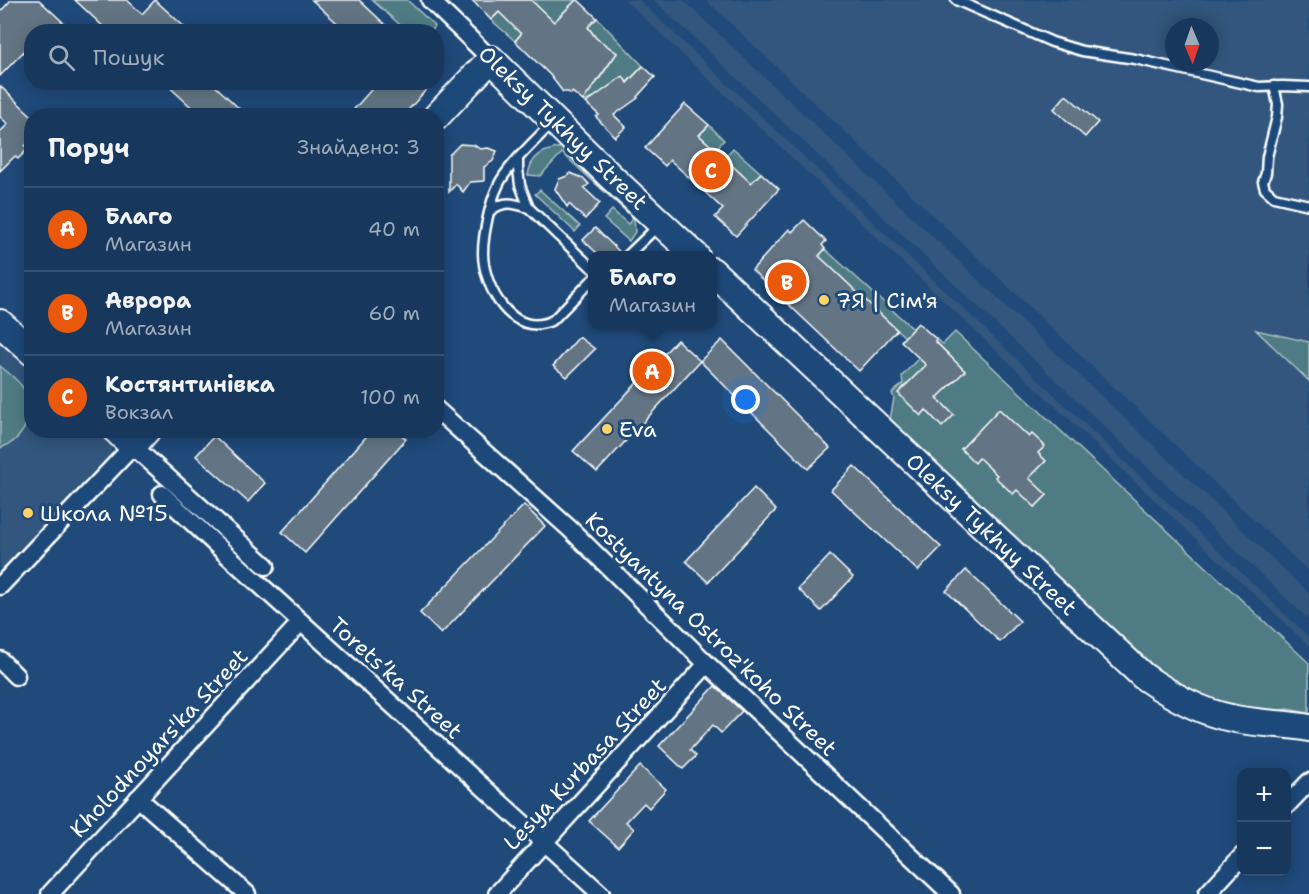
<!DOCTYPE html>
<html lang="uk">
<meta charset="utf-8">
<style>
:root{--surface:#17385c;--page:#203f62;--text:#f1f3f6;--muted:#9eacbb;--line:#365272;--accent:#ea580c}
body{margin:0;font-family:"Shantell Sans",sans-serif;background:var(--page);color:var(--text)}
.controls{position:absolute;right:18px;bottom:18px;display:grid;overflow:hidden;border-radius:12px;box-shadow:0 3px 15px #0003}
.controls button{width:54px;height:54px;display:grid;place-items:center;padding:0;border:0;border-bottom:2px solid var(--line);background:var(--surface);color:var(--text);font:30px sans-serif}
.compass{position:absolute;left:1165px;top:18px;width:54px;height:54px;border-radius:50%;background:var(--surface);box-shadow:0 3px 15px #0003;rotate:178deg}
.you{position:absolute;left:746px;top:400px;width:21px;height:21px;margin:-15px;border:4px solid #fff;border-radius:50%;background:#1a73e8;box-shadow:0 0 0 9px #1a73e833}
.badge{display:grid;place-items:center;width:39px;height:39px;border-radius:50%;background:var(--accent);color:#fff;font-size:20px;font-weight:700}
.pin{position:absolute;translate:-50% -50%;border:3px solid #fff;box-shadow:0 2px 6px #0006}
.popup{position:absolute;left:588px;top:251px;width:129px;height:78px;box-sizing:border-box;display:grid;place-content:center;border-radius:12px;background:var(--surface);filter:drop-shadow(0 2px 4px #0005);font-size:20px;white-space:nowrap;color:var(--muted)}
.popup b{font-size:22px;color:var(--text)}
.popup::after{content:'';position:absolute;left:50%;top:100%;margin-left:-12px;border:12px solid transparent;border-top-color:var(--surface)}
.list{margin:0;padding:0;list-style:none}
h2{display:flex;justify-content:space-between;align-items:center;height:78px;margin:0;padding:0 24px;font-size:26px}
h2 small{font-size:20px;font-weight:400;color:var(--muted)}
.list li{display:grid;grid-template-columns:39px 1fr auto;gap:18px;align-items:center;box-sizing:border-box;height:84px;padding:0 24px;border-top:2px solid var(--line)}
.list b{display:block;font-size:22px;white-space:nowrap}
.list p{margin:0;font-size:20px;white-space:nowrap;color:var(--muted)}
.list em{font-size:20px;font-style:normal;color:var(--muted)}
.icon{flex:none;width:33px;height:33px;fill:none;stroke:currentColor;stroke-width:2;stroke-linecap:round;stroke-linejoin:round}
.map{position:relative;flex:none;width:1309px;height:894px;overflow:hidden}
.search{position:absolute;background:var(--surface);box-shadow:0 3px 15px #0003;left:24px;top:24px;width:420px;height:66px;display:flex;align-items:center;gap:15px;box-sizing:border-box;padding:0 21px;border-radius:24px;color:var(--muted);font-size:22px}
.panel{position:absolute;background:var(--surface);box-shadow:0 3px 15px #0003;left:24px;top:108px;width:420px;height:330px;border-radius:24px}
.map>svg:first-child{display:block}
</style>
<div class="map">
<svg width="1309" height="894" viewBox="0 0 1309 894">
<rect width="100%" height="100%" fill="#1f4a7a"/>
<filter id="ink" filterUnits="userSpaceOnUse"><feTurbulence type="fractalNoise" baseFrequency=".0167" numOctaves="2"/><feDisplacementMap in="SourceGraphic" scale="12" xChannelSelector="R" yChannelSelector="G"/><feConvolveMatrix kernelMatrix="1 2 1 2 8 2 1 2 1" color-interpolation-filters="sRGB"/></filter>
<g filter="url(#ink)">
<!-- built -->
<g fill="#33577d" fill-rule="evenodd">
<path d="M625,0H639L1309,637V646Z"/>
<path d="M654,0H683L1309,593V620Z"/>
<path d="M706,0H1309V342L1257,331L1309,381V572ZM1174,27H1210V63H1174Z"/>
<path d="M0,336L31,365L32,430L103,431L111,437L113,445L111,453L0,573Z"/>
</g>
<!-- green -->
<g fill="#507c84" stroke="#a8bec2" stroke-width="1.5">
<path d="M372,0H407L435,26L432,31H407Z"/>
<path d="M508,0H576L554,22L521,34L515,41L491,20L504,8Z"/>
<path d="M597,18L643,66L627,82L623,77L598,95L584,102L573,91L596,84L617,53L593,36L588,27Z"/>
<path d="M709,125L724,140L715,150L699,135Z"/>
<path d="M562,147L634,217L635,232L629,241L604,219L612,210L628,224L633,218L562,153L540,176L528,175C531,155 544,150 562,147Z"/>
<path d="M733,148L761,173L751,183L724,158Z"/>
<path d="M540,190L580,226L575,232L535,194Z"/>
<path d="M794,230L820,254L825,249L913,329L907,339L792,232Z"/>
<path d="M1256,330L1309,342V381Z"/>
<path d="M955,332L1309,663V713L1287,709L1271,712L1235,709L1208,700L1178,686L1149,662L890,420L894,398L892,393L903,384L902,376L936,339L943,344Z"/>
<path d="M0,366C9,373 18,380 24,389C37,412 24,441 0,448Z"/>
</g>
<!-- building -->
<g fill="#637584" stroke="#fff" stroke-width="1.5">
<path d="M11,0H39L66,25L59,32H32V43L0,76V12Z"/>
<path d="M75,0H127L142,14L155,0L190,32H109Z"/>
<path d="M312,0H359L393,32H347Z"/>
<path d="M472,0H531L554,22L576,0H578L597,18L588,27L596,38L617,53L583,101L572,92L571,94L568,92H563L550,75L515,41L521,34L499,12L491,20Z"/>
<path d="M643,66L655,77L637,97L638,98L614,115L626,127L615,137L596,117L599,115L586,103L623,76L627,83Z"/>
<path d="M164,82H211L247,116H201Z"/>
<path d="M378,82H433L403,116H348Z"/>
<path d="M0,86L32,116V140L25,146L28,149L18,159L15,156L0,171V132L8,124L0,117Z"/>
<path d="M1066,95L1098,122L1085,137L1054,109Z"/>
<path d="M685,104L709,125L699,135L724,158L751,183L761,173L779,189L736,236L715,217L723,209L670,160L665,166L645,148Z"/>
<path d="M460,144L474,145L480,149L488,148L497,151L493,161L484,167V181L470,182L463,192L456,184L449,192V155Z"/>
<path d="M570,173L583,178L589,184L584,188L600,203L585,219L569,204L567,207L555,189L559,179L567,176Z"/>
<path d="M804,220L826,241L822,245L825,249L819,256L897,330L859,371L752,270L789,229L792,232Z"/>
<path d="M595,228L621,253V255H599L583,240Z"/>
<path d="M918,323L936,339L935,341L965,371L937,398L954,415L942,427L926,410L921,416L898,393L926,365L901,341Z"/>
<path d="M579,337L595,349L567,377L553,366Z"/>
<path d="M677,340L700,361L597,472L573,451Z"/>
<path d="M722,340L830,448L808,469L700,361Z"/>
<path d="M999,409L1029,437L1032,434L1045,446L1038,453L1046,461L1029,478L1047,495L1035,507L1017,490L1013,494L995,477L997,475L979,458L975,463L961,449Z"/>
<path d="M372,430H396L406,439L305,553L282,532Z"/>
<path d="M214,436L265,483L248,502L196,456Z"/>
<path d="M854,466L941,547L918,571L831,490Z"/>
<path d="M754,488L776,510L708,582L686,561Z"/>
<path d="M524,505L545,526L441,634L420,613Z"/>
<path d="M830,555L853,577L821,611L798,589Z"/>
<path d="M966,570L1020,621L1000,642L946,591Z"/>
<path d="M715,686L742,711L721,733L713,725L690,750L696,756L683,769L659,746Z"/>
<path d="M640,766L666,789L649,808L644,803L626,822L634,829L618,847L589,821Z"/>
</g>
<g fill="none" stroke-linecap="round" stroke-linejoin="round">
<!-- lane casing -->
<g stroke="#fff" stroke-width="13">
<g id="lane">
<path d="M956,0L1052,42L1082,51L1135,59L1259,87L1282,86L1309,87"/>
<path d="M1274,86L1278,104L1277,117L1267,157L1266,173L1263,182L1265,189L1274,197L1309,205"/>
<path d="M552,123C537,139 506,167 498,186C490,202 483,235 483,253C483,287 513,340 553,320L592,280"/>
<path d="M518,158V169L520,185L529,208L592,268"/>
<path d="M490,211C504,200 513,203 529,208"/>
<path d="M627,256L659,225"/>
</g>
</g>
<!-- street casing -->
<g stroke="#fff" stroke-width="21">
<g id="street">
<path d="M430,0L491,59"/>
<path d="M436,409L570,529L707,664L951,894"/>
<path d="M162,494L226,554L601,894"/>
<path d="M0,586L133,446L266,566"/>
<path d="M0,660L16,676"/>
<path d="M138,798L247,894"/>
<path d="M1286,806L1309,782"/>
<path d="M50,894L301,622"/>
<path d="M497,894L707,664"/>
<path d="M1207,894L1242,856"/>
</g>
</g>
<!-- primary casing -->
<g stroke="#fff" stroke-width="30">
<g id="primary">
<path d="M436,117L491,59L609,175L696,256"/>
<path id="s1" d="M712,271L1143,676C1169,694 1199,712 1231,718C1256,724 1283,723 1309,728"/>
<path d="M0,323L32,352"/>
<path d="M116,430L133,446L147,430"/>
</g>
</g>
<!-- lane -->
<use href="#lane" stroke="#1f4a7a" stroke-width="8"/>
<!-- street -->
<use href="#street" stroke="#1f4a7a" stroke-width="16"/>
<!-- primary -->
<use href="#primary" stroke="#1f4a7a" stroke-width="26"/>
</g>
</g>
<!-- markers -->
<g fill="#ffd166" stroke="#1f4a7a" stroke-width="2">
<circle cx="824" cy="300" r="6"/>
<circle cx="607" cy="429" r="6"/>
<circle cx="28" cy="513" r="6"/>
</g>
<g text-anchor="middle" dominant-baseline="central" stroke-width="6" stroke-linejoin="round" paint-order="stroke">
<!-- street labels -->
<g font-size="22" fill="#fff" stroke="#1f4a7a">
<text transform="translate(563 128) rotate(44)">Oleksy Tykhyy Street</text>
<text stroke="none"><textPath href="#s1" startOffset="384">Oleksy Tykhyy Street</textPath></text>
<text transform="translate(711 634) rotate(44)">Kostyantyna Ostroz'koho Street</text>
<text transform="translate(396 678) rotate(42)">Toretsʹka Street</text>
<text transform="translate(159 743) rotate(-47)">Kholodnoyars'ka Street</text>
<text transform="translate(585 764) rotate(-47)">Lesya Kurbasa Street</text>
</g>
<!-- poi labels -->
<g font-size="22" fill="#fff" stroke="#1f4a7a" text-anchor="start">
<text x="836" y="300">7Я | Сім'я</text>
<text x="619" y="429">Eva</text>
<text x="40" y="513">Школа №15</text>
</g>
</g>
</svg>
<div class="controls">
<button>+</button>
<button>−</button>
</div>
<svg class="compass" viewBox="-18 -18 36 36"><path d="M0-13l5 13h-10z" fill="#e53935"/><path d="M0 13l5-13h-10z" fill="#9eacbb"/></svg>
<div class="you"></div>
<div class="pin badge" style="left:652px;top:371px">A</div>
<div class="popup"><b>Благо</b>Магазин</div>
<div class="pin badge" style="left:787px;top:282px">B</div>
<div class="pin badge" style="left:711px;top:170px">C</div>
<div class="search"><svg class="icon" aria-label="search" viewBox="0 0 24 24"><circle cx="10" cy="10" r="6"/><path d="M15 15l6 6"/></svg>Пошук</div>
<section class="panel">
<h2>Поруч<small>Знайдено: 3</small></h2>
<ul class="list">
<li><span class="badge">A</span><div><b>Благо</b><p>Магазин</p></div><em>40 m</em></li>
<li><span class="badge">B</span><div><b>Аврора</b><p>Магазин</p></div><em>60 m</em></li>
<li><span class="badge">C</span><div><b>Костянтинівка</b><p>Вокзал</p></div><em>100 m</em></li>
</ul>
</section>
</div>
